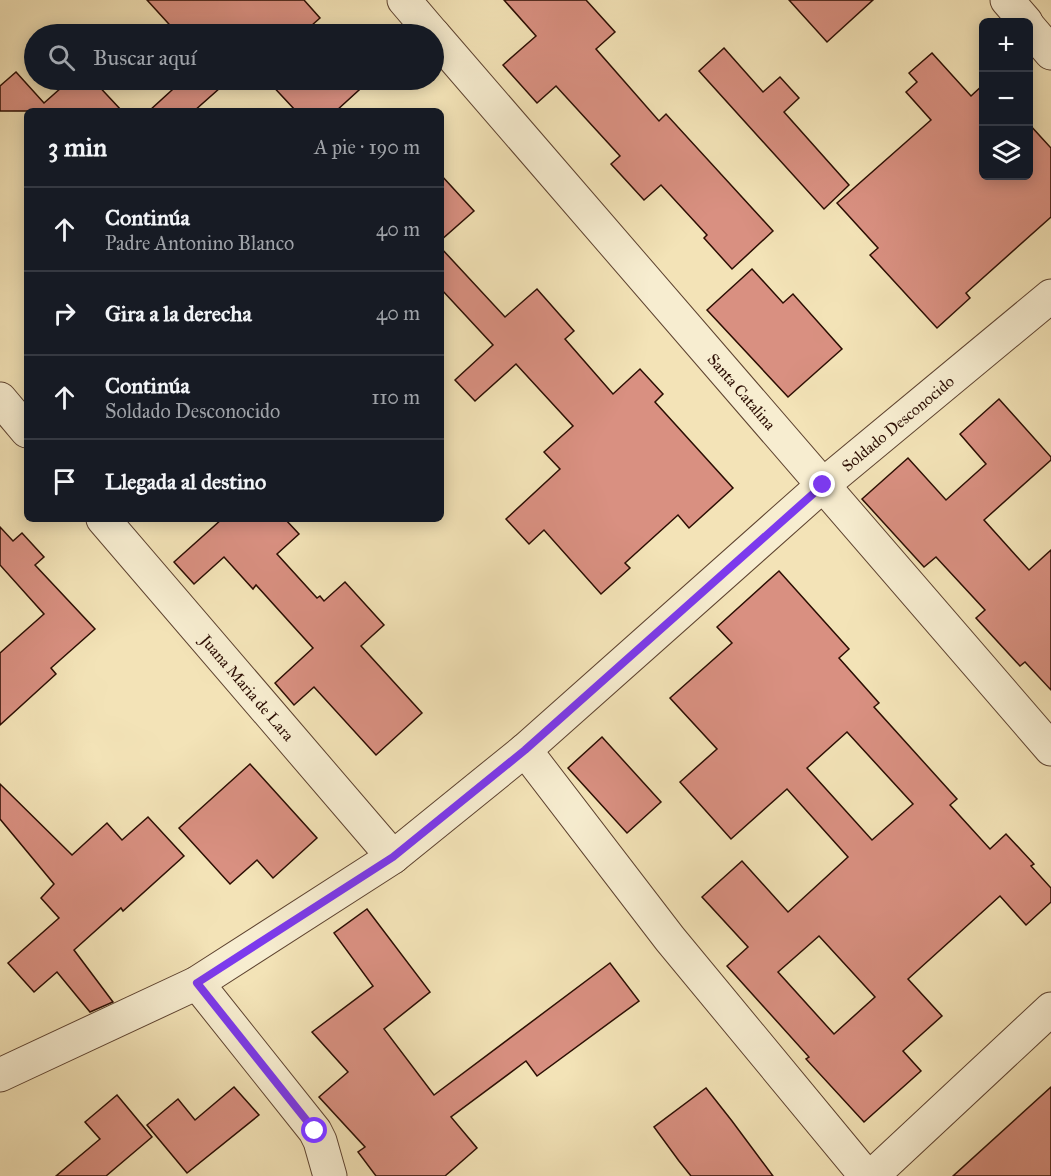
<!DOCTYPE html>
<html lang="es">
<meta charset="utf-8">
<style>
:root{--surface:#171b24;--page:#242831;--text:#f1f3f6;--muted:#9ea1a6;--line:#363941}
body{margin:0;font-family:"IM FELL Great Primer",serif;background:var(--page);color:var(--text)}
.controls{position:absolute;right:18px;top:18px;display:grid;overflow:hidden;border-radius:9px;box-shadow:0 3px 15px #0003}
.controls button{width:54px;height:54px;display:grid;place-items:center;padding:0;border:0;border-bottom:2px solid var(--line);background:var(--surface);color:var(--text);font:30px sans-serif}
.stop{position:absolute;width:18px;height:18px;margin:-14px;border:4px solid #7c3aed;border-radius:50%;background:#fff}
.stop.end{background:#7c3aed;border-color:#fff;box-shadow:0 2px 6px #0008}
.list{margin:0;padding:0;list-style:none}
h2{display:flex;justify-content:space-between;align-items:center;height:78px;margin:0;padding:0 24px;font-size:26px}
h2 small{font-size:20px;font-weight:400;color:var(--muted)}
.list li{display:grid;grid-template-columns:39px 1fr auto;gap:18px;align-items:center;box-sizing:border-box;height:84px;padding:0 24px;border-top:2px solid var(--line)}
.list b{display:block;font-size:22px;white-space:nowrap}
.list p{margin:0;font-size:20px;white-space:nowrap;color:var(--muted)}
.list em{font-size:20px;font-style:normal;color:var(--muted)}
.icon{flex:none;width:33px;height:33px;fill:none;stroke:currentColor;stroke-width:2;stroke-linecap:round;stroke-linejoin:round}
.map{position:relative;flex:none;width:1051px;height:1176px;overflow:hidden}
.search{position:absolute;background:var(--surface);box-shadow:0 3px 15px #0003;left:24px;top:24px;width:420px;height:66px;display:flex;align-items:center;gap:15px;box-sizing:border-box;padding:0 21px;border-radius:33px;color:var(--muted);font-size:22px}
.panel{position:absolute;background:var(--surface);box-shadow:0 3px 15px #0003;left:24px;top:108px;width:420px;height:414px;border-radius:9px}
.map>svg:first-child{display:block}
</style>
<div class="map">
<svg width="1051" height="1176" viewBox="0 0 1051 1176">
<rect width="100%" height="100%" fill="#f3e3b7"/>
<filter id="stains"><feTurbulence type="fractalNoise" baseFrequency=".00333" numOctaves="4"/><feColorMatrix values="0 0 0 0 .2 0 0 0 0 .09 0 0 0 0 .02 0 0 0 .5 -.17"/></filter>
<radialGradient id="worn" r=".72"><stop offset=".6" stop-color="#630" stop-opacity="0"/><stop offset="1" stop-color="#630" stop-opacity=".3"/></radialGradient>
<!-- building -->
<g fill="#d99081" stroke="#2c0e03" stroke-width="1.5" fill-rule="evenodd">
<path d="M147,0H304L320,18L302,34H178Z"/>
<path d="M504,0H586L615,32L596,49L659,121L666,114L773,231L732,269L704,238L707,235L661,185L644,200L611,164L620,156L556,86L537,103L503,65L536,36Z"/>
<path d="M789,0H873L827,42Z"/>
<path d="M724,48L763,92L780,77L799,98L784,112L849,185L824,209L699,71Z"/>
<path d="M932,53L971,96L984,84V176H1029V124L1051,148V217L966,293L970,298L937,328L870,255L878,248L837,203L931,120L906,92L917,82L909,73Z"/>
<path d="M16,72L44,103L70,80H93L122,111H0V86Z"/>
<path d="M183,80H229L194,111H149Z"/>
<path d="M267,80H370L336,111H296Z"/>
<path d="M441,175L474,211L441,240Z"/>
<path d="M441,248L505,317L537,289L574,331L565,339L613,394L640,369L663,394L655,402L733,488L689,528L678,515L625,563L630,568L601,594L544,530L529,544L506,519L560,469L544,452L573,426L516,364L475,401L455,380L493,345L441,289Z"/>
<path d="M752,269L783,303L793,294L842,349L788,397L707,310Z"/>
<path d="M999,399L1051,457V460L984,520L1029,570L1051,550V690L1025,662L1020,666L976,618L985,610L936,557L924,567L862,499L908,458L946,500L986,464L960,434Z"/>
<path d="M222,519H285L299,534L277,554L317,598L320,596L324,601L345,582L384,625L361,646L422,713L376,755L314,687L294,705L275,683L313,648L256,585L253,589L224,557L194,584L174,562Z"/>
<path d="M0,527L13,541L22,533L44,557L35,565L95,629L51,668L56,674L0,725V653L44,614L0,565Z"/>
<path d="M779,571L849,649L839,658L879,703L874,707L957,799L950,805L990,849L1006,834L1034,864L1031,866L1051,888V902L1026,925L1000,896L908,979L942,1016L903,1051L921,1071L864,1122L806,1059L809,1057L727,966L748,947L702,897L742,861L788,912L848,857L787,789L731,839L680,782L717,749L670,698L732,643L717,627ZM847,732L913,804L872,840L807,768ZM819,936L875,997L834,1034L778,972Z"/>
<path d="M602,737L661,802L627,833L568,768Z"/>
<path d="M250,764L317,838L273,878L257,860L230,884L179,828Z"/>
<path d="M0,784L72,855L107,823L122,840L148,817L184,856L123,911L121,908L74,950L113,1002L90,1012L57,972L34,992L8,963L59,918L41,898L54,884L0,819Z"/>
<path d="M367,909L430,992L384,1029L434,1095L610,963L639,1001L537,1076L526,1061L451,1117L477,1148L445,1176H376L358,1152L365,1147L319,1097L348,1072L312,1032L373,986L334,933Z"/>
<path d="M234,1087L259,1115L187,1173L147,1125L178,1099L195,1120Z"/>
<path d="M1051,1087V1176H953Z"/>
<path d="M706,1088L732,1121L773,1176H691L679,1161L654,1127Z"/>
<path d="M117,1095L152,1137L106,1176H56L100,1139L85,1122Z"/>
</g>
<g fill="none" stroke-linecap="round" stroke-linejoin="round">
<!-- minor casing -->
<g stroke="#5e4330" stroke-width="35">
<g id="minor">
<path d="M404,0L433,34"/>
<path d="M1007,0L1026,22"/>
<path d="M1028,26L1051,53"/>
<path id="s1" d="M434,35L1051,749"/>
<path d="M0,399L27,431"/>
<path id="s2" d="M103,519L393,857"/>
<path d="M525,750L670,939L866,1176"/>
<path d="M197,983L315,1131L320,1141L330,1176"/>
<path id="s3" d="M0,1075L197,983L393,857L525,750L823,485L1051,296"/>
<path d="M872,1176L1051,1009"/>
</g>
</g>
<!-- minor -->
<use href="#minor" stroke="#f7edd0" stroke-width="33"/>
</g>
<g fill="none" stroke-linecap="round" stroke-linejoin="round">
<!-- route -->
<path stroke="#7c3aed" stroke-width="8" d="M315,1131L197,983L393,857L525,750L823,485"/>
</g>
<g text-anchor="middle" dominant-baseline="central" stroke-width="4.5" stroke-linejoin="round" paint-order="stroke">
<!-- street labels -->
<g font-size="16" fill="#2c0e03" stroke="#f7edd0">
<text stroke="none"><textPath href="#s1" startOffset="471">Santa Catalina</textPath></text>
<text stroke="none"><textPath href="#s3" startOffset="1116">Soldado Desconocido</textPath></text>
<text stroke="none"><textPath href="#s2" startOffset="222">Juana Maria de Lara</textPath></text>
</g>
</g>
<rect width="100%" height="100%" filter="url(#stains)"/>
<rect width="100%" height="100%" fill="url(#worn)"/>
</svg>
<div class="controls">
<button>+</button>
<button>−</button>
<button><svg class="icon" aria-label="layers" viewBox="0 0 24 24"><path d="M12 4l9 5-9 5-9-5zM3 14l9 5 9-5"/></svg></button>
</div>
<div class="stop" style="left:315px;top:1131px"></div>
<div class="stop end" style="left:823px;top:485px"></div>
<div class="search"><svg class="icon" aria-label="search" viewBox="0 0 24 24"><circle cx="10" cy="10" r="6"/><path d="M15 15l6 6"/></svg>Buscar aquí</div>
<section class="panel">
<h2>3 min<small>A pie · 190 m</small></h2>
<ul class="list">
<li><svg class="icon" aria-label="ahead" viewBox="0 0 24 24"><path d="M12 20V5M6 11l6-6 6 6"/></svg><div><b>Continúa</b><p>Padre Antonino Blanco</p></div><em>40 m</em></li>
<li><svg class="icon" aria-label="right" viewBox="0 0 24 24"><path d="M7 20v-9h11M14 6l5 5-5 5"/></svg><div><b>Gira a la derecha</b></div><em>40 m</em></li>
<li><svg class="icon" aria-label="ahead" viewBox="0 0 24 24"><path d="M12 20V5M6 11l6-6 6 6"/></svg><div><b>Continúa</b><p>Soldado Desconocido</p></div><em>110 m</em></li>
<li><svg class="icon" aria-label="arrive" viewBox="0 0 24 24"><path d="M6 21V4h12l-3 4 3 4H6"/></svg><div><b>Llegada al destino</b></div></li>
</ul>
</section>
</div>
